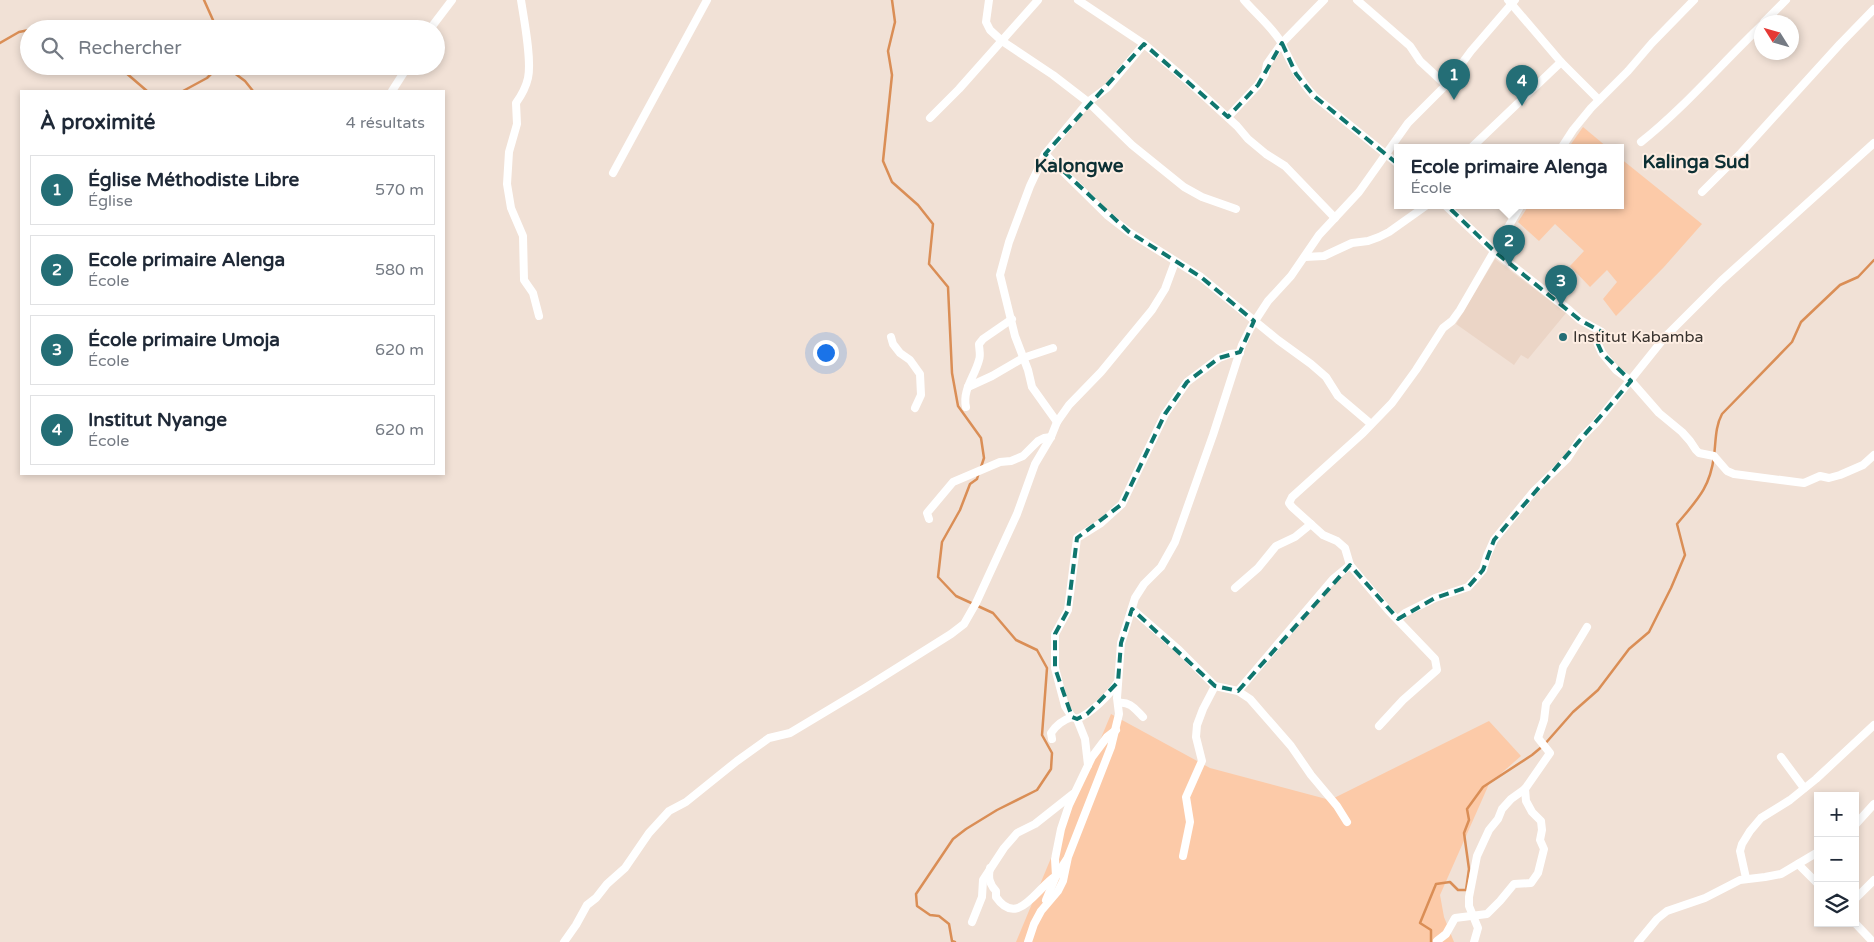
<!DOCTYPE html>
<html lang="fr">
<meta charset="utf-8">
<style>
:root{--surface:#fff;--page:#f6f6f7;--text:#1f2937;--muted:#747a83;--line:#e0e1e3;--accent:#246e76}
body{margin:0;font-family:"Varela Round",sans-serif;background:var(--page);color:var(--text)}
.controls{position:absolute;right:15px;bottom:15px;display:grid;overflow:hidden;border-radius:0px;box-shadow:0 2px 8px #0003}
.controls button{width:45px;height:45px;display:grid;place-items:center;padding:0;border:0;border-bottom:1px solid var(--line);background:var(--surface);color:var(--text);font:25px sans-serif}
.compass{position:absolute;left:1754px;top:15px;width:45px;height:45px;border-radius:50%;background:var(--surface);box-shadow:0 2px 8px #0003;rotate:307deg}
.you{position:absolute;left:825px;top:352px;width:18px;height:18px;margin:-12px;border:4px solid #fff;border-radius:50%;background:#1a73e8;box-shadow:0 0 0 8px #1a73e833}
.badge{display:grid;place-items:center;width:32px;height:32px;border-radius:50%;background:var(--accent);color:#fff;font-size:16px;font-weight:700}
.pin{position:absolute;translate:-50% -41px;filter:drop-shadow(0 1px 2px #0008)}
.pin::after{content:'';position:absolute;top:26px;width:18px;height:15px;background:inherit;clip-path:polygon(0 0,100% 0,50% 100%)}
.popup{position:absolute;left:1394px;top:144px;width:230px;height:65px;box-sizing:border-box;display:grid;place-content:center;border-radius:0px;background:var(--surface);filter:drop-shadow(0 1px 4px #0005);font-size:16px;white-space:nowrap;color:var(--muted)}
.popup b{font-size:19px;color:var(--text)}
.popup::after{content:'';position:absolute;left:50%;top:100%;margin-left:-10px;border:10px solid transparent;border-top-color:var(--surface)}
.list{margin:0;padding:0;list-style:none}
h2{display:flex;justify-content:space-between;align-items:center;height:65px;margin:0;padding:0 20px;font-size:21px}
h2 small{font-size:16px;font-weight:400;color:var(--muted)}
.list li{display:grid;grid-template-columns:32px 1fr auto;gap:15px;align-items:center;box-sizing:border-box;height:70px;margin:0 10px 10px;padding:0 10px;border:1px solid var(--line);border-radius:0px}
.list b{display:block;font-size:19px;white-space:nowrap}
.list p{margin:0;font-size:16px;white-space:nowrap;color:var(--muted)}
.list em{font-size:16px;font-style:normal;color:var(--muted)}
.icon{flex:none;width:28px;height:28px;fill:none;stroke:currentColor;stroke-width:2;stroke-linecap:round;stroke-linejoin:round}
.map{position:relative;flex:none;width:1874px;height:942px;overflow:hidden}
.search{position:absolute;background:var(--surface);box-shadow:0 2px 8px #0003;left:20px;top:20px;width:425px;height:55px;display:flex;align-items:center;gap:12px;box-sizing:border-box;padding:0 18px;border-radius:28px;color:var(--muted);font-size:19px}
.panel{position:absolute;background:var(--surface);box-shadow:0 2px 8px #0003;left:20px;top:90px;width:425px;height:385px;border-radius:0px}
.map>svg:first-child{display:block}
</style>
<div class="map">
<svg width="1874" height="942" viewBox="0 0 1874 942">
<rect width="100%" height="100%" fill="#f1e1d6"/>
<!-- built -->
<path fill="#ebd5c6" d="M1495,259L1566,313L1528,359L1521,355L1514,365L1456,324Z"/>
<!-- green -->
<g fill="#fccaa8">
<path d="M1583,127L1607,147H1569Z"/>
<path d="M1620,158L1702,224L1664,267L1616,316L1603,299L1617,282L1607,270L1590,287L1570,266L1584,251L1555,224L1539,241L1518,222L1529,205H1620Z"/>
<path d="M1111,714L1210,768L1330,800L1489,721L1521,756L1489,784L1440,895L1444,917L1454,942H1016Z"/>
</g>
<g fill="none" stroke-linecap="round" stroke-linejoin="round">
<!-- stream -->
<g stroke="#da8e56" stroke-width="2.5">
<path d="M204,0L217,29"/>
<path d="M892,0L895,22L888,51L892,75L883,161L892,182L918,205L933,224L929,264L948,287L952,373L958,406L981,438L984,458L981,467"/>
<path d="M33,29L40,27L46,29"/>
<path d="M0,43L19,32L29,30"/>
<path d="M118,66L147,91"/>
<path d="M225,66L245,81L253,91"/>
<path d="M183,91L207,78L219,66"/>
<path d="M955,942L952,941L949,924L939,916L930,915L917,906L916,894L953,839L966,829L997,810L1037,790L1051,769L1052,753L1042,735L1047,668L1037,650L1016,640L993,613L956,596L938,577L942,542L960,510L970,484L977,479L979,472"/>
<path d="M1431,942V930L1420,923L1436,884L1450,882L1458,890H1466L1469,869L1464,833L1469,820L1467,809L1483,787L1532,755L1544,745L1573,712L1598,690L1629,649L1649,632L1671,588L1685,555L1677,524C1697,500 1710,488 1714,456C1716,441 1715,427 1722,414L1792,342L1801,322L1840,285L1858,277L1874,260"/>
</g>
<!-- street -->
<g stroke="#fff" stroke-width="8">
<path d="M521,0C524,20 532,60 528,78C526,87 521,96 516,103L517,124L509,152L507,184L511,208L523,236L524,280L533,293L539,316"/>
<path d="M989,0L986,22L990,30L1002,41L1053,75L1088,102L1132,145L1184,187L1202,197L1236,209"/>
<path d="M1078,0L1144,44L1189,82L1237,126L1248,139L1266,154L1285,166L1335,218"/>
<path d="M1244,0C1254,12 1275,30 1282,44C1291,63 1299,80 1314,96L1398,164"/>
<path d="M1357,0L1410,46L1420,61L1446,85"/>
<path d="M1508,0L1561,62L1599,100"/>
<path d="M1764,22L1786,0"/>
<path d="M430,29L452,0"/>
<path d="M392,91L408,66"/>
<path d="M1228,117L1258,85L1265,74L1267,64L1282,43L1324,0"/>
<path d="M930,118L959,89L1038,0"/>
<path d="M1641,142C1685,107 1721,64 1762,25"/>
<path d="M1472,147L1561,62"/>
<path d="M1562,147L1573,130L1591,108L1628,71L1652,43L1694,0"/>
<path d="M1045,154L1107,215L1129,232L1201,277L1278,340L1311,364L1326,377L1338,396L1371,424"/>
<path d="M613,173L707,0"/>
<path d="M1702,192L1741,153L1840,44L1874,9"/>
<path d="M1445,205L1494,251L1569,310L1580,320L1602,332L1597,342L1602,353L1616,370L1631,381L1659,413L1682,432L1690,441L1696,450L1699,453L1714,456L1727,471L1734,474L1804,483L1820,476L1829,478L1840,475L1863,465L1874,455"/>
<path d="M1305,257L1324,256L1352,243L1368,241L1379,237L1389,232L1427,205"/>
<path d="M891,337L893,344L900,353L910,360L920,374L921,395L915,408"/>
<path d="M968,387L992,376L1023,358L1053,348"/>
<path d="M966,407C962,390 975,376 979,360C981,355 979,349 979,344L983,339L1012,319"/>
<path d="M1057,422L1032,387L1028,370L1015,336L1000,275L1009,242L1030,186L1045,154L1088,102L1108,87L1144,44"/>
<path d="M929,519L927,513L953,482L1000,462L1011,461L1023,456L1038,441L1044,438L1051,437"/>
<path d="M1235,588L1258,568L1276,546L1295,537L1311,524"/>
<path d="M1132,609L1179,650L1215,686L1238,691L1250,699L1291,746L1311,775L1337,806L1347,822"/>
<path d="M1398,619L1405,613L1435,598L1468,587L1477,577L1483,570L1487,556L1494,540L1534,491L1567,459L1581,438L1596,423L1665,337L1721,281L1874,143"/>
<path d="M1238,691L1333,579L1350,565"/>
<path d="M1118,703C1130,701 1135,709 1143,717"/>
<path d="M1072,717L1065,706L1055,668V634L1068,610L1077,538L1101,523L1122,504L1165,414L1187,382L1219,358L1230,354L1240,353"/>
<path d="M1077,719C1091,713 1109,696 1117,683"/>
<path d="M1379,726L1403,700L1437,670L1435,659L1388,610L1350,565L1345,548L1337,541L1323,535L1292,507L1289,503L1292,497L1363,433L1392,403L1416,370L1443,328L1452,321L1460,310L1521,205"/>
<path d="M1052,739L1051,733C1056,725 1063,720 1072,717L1077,719L1085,739L1088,765"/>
<path d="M1781,757L1804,788"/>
<path d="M1855,825L1874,804"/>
<path d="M1183,856L1190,822L1186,797L1202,761L1196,737L1197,725L1203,709L1215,686"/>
<path d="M1798,864L1818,884"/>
<path d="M990,868C988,877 989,884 996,891V897C1018,929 1037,887 1056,876L1055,859L1061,829L1069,805L1092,757L1107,737L1116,730"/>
<path d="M1746,878L1740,851L1742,844L1750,831L1761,818L1790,800L1816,779L1874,725"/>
<path d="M1855,899L1874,880"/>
<path d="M1046,900L1056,876L1067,859"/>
<path d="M972,922L982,897L983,880L1004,848L1017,833L1035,824L1073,794"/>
<path d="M1855,923L1873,942"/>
<path d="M1437,941L1446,934L1455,918L1487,914L1500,901L1514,884L1531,883L1538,873L1544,849L1540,840L1542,830L1541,821L1532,812L1526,801L1525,789"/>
<path d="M564,942L576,925L587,905L596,898L607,884L625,868L649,833L669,811L686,802L737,761L769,738L790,733L865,688L951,634L964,624L976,603L1017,514L1035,464L1051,437L1057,422L1069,405L1101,372L1152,310L1165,289L1175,262"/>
<path d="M1028,942L1034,924L1041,911L1058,891L1063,881L1068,857L1111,747L1119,714L1117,698L1121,643L1135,598L1144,584L1161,567L1175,542L1213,435L1242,345L1251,327L1268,301L1291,276L1319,235L1359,192L1408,123L1446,85L1471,51L1515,0"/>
<path d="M1474,942L1478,928L1469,906V897L1477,856L1489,830L1498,819L1502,809L1511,799L1525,789L1550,753L1538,738L1544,720L1546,704L1559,685L1563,667L1587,627"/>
<path d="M1638,942L1657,919L1667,911L1705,898L1740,880L1765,877L1781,874L1818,852"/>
</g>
</g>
<!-- marked area -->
<path fill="none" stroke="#0f766e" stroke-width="4" stroke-dasharray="10 6" stroke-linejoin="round" d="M1282,43L1296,74L1314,96L1436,195L1494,251L1580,320L1602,332L1597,342L1602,353L1631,381L1510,521L1494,540L1483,570L1468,587L1435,598L1398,619L1350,565L1238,691L1215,686L1132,609L1121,643L1118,682L1087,714L1077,719L1072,717L1055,668V634L1068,610L1077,538L1122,504L1165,414L1187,382L1219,358L1240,352L1254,321L1201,277L1129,232L1045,154L1144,44L1228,117L1258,85Z"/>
<!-- markers -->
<circle fill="#246e76" stroke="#feeee3" stroke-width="2" cx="1563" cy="337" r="5"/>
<g text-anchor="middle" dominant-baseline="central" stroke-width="4" stroke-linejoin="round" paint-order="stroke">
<!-- poi labels -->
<g font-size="16" fill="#38322e" stroke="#feeee3" text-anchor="start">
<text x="1573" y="337">Institut Kabamba</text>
</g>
<!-- quarter labels -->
<g font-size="19" font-weight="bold" fill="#0d3034" stroke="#feeee3">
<text x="1696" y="162">Kalinga Sud</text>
<text x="1079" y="166">Kalongwe</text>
</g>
</g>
</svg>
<div class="controls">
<button>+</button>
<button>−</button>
<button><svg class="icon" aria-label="layers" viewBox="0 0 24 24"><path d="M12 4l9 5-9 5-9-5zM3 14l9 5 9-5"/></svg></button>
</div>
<svg class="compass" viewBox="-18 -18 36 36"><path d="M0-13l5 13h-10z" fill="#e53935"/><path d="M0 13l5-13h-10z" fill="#747a83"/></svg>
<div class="you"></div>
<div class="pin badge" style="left:1454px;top:100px">1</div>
<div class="pin badge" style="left:1509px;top:266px">2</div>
<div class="popup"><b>Ecole primaire Alenga</b>École</div>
<div class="pin badge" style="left:1561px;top:306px">3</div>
<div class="pin badge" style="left:1522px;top:106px">4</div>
<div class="search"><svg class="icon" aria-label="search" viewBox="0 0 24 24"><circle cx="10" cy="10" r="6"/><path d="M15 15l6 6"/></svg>Rechercher</div>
<section class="panel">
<h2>À proximité<small>4 résultats</small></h2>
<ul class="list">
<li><span class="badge">1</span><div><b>Église Méthodiste Libre</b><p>Église</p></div><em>570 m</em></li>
<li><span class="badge">2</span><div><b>Ecole primaire Alenga</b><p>École</p></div><em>580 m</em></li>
<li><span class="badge">3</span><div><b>École primaire Umoja</b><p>École</p></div><em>620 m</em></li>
<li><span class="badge">4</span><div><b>Institut Nyange</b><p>École</p></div><em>620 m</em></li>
</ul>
</section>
</div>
